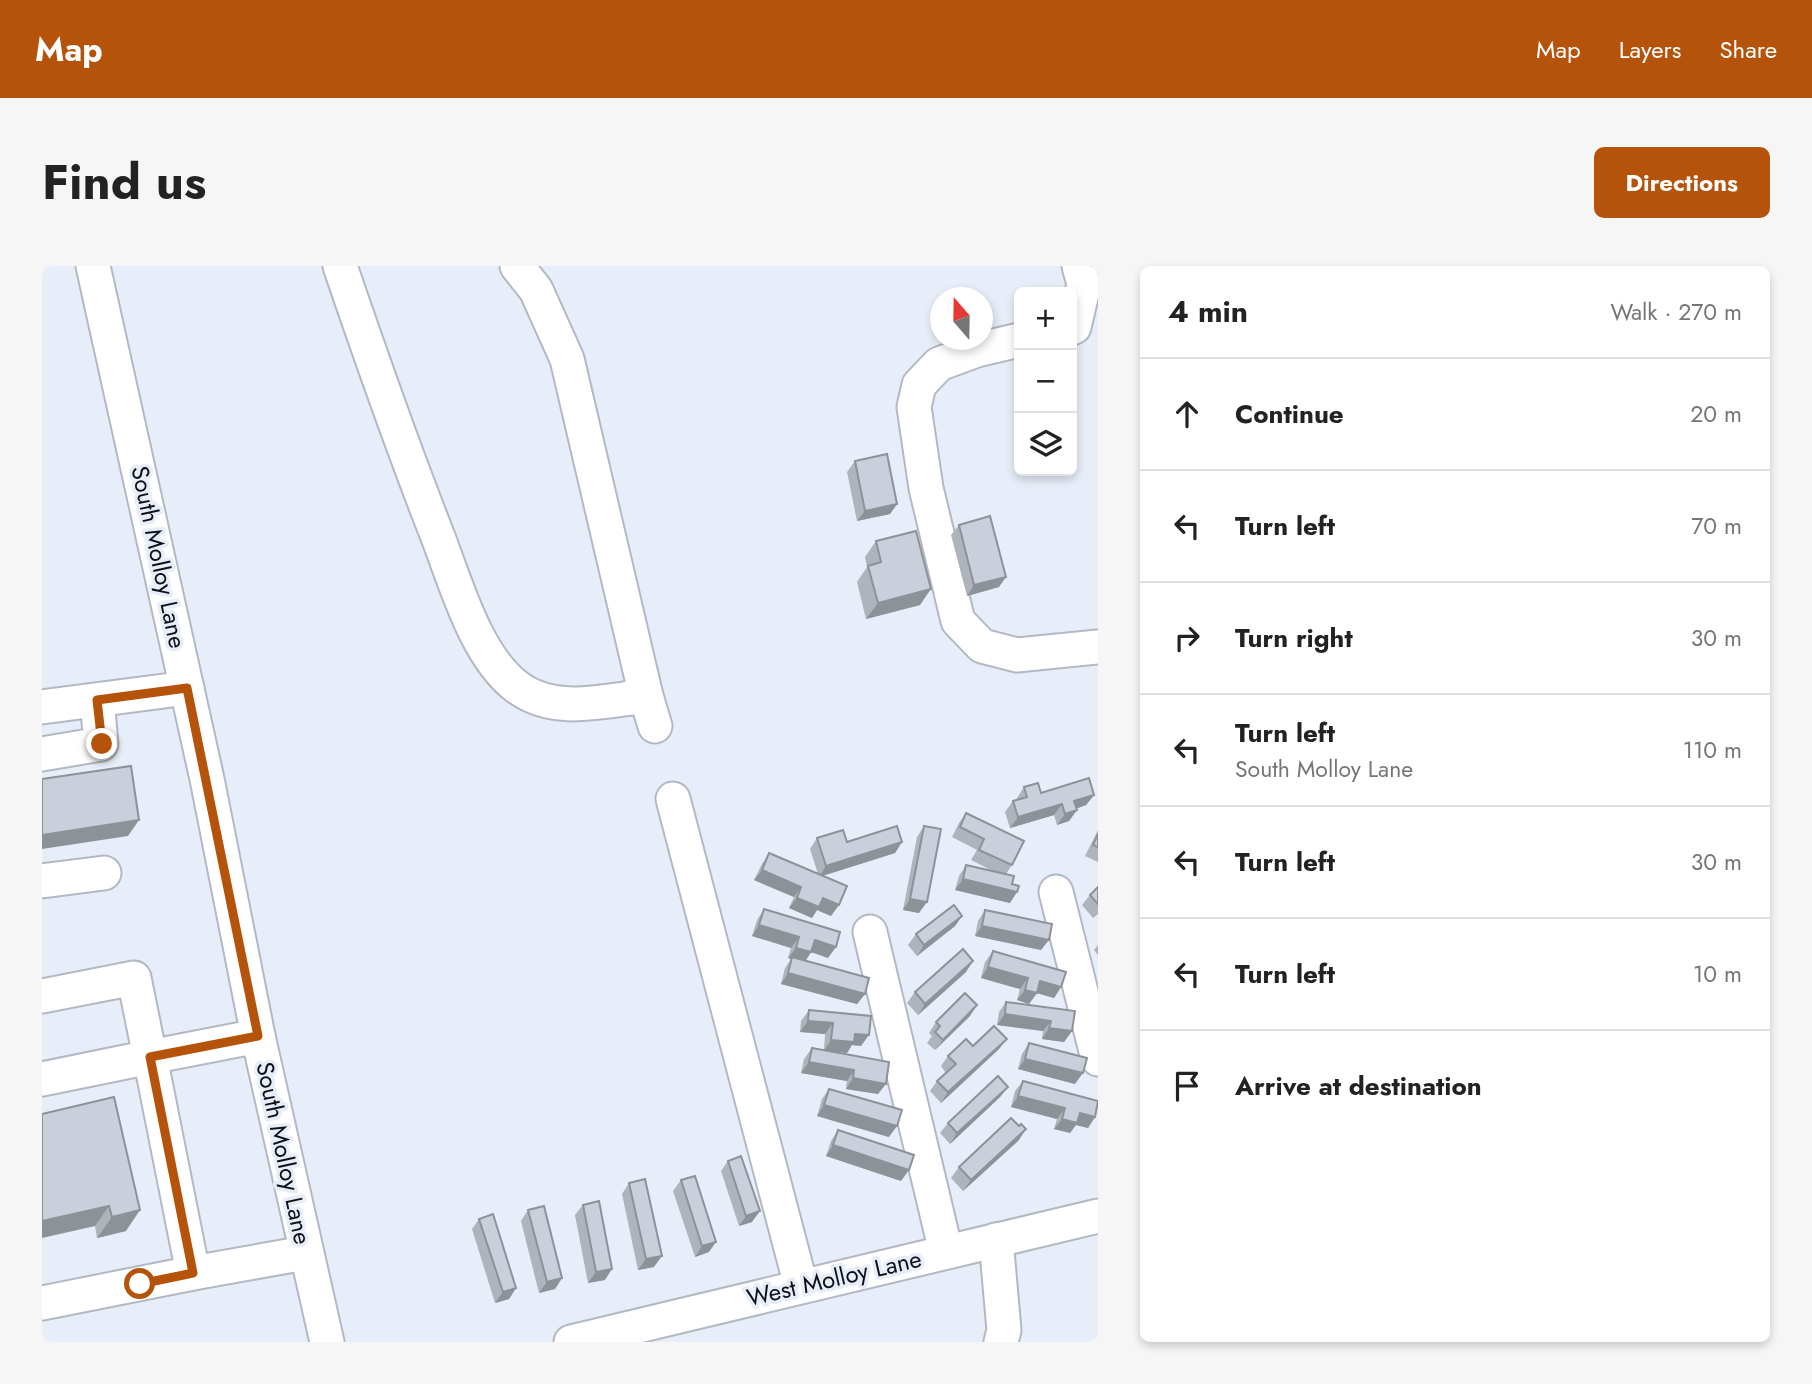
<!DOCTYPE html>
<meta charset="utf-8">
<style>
:root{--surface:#fff;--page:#f6f6f6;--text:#222;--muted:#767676;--line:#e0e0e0;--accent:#b45309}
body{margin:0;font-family:Jost,sans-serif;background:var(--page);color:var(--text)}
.controls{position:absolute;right:21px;top:21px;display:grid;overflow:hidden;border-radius:10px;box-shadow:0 4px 10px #0003}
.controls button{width:63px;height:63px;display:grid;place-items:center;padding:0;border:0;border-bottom:2px solid var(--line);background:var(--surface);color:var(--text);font:35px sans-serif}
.compass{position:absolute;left:888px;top:21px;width:63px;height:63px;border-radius:50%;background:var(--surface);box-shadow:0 4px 10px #0003;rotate:340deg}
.stop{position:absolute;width:21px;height:21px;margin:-16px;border:5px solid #b45309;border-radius:50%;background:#fff}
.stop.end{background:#b45309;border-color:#fff;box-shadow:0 2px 7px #0008}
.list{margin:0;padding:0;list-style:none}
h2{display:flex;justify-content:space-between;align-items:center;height:91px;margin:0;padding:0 28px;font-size:30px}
h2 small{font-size:23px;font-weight:400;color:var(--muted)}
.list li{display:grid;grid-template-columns:46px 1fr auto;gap:21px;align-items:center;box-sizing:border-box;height:112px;padding:0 28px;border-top:2px solid var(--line)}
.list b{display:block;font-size:26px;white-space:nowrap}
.list p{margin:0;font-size:23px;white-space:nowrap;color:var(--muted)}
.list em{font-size:23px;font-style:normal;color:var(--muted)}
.icon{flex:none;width:38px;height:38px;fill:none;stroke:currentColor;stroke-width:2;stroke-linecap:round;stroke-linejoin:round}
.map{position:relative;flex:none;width:1056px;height:1076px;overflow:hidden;border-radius:10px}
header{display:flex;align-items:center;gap:42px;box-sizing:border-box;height:98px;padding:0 35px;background:var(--accent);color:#fff}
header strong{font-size:33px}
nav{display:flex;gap:38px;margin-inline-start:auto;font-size:24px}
.intro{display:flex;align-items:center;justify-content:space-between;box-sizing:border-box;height:168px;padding:0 42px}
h1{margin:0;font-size:49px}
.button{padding:18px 32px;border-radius:10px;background:var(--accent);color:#fff;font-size:24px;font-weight:700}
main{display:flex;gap:42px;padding:0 42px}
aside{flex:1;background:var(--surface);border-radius:10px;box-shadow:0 4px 10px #0003}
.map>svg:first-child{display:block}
</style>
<header>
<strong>Map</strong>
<nav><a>Map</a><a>Layers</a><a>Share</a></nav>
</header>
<div class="intro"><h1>Find us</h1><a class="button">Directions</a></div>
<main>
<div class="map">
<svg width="1056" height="1076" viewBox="0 0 1056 1076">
<rect width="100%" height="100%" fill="#e8eef9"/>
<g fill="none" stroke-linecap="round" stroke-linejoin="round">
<!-- minor casing -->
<g stroke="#b3b9c4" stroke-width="37">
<g id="minor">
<path d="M51,0L165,513L216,770L285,1076"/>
<path d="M298,0C329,91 361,182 396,271C414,318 434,390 475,421C512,449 561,435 604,430"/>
<path d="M475,0L494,24L525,93L604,430L613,460"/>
<path d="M1030,62L1032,61L1042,18L1037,0"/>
<path d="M977,74L935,84L897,98L877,119L872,141L884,222L916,355L940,380L975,389L1056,381"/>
<path d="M0,441L145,422"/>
<path d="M0,488L59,478L55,434"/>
<path d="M631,533L759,1020"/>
<path d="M0,615L62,607"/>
<path d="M1014,626L1056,793"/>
<path d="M828,666L904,986"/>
<path d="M0,730L92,712L108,791L0,813"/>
<path d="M216,770L108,791L151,1007L263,987"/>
<path d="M954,974L962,1064L959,1076"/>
<path d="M0,1037L151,1007"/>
<path d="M529,1076L1056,950"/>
</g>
</g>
<!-- minor -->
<use href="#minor" stroke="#fff" stroke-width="33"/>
</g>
<!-- wall -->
<g fill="#aeb3bc">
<path d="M813,195L855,238L848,248L815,255L805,206Z"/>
<path d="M917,259L957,321L925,330L909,269Z"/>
<path d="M834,275L878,339L824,353L815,316L825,301L823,291Z"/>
<path d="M982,521L999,527L1052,529L1044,539L1034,543L1035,544L1027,555L1015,559L1012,549L968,562L963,546L971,535L975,534V532Z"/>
<path d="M924,547L970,599L964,608L970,618L968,637L913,624L917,610L924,599L953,606L929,594L935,584L910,571L917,557Z"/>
<path d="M882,560L877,647L861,644L875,571Z"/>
<path d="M1056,564V596L1043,590Z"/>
<path d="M775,572L805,576H860L853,587L780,610L789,650L775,644L770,652L747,642L752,631L712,614L720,598L727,587L776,608L768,583Z"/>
<path d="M1056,621V648L1051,652L1040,639L1048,629Z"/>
<path d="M722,643L786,692L769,686L764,694L823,728L815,738L739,718L743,702L749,693L746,692L749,682L710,670L715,654Z"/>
<path d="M943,644L999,684L933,670L936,655Z"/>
<path d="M920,650L913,660L875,690L866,679L874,668Z"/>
<path d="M1056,679V689L1052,684Z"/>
<path d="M951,685L1019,721L1012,732L995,727L987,738L975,734L978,723L939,712L943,696Z"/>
<path d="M924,706L876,749L865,737L873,726Z"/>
<path d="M964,736L1030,765L1022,776L1000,773L1001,765L955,759L957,746Z"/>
<path d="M767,744L829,750L819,780L810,779L805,787L785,785L847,796L836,828L804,823L805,815L759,807L762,793L770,782L782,784L783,768L758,766L759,755Z"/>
<path d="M928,750L893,784L885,777L890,770L887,767L894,756Z"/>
<path d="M987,777L1033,818L976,803L980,788Z"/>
<path d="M931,780L957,783L899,837L888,825L895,815L904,807L899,800L906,790Z"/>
<path d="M981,815L1053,851L1046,862L1034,859L1028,867L1012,863L1015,853L969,841L973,825Z"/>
<path d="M966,821L958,831L908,878L898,867L906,857Z"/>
<path d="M787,823L847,871L775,850L780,833Z"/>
<path d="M72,831L84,965L55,972L53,960Z"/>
<path d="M796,864L859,915L784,890L789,875Z"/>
<path d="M977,874L921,925L909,912L917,901Z"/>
<path d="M686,895L710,956L697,960L679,905Z"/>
<path d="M639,914L667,986L653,991L631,925Z"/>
<path d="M587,917L612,1001L596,1004L580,928Z"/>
<path d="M541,939L563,1014L546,1017L533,949Z"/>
<path d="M486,944L520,1012L513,1023L497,1027L479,955Z"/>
<path d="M437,953L474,1022L467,1033L453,1037L430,963Z"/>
</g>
<!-- shaded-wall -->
<g fill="#8d9299">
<path d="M855,238L848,248L815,255L823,245Z"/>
<path d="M964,311L957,321L925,330L932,319Z"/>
<path d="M889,323L878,339L824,353L836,337Z"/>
<path d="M1052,529L1044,539L1024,546L1032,535Z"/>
<path d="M1020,538L1012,549L968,562L976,551Z"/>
<path d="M1035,544L1027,555L1015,559L1023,548Z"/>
<path d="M97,554L86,570L0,583V569Z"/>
<path d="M860,576L853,587L777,611L784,600Z"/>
<path d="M720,604L759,621L752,631L712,614Z"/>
<path d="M921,613L975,626L968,637L913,624Z"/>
<path d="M755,632H781L797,639L789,650L775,644L770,652L747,642Z"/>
<path d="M868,633L885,636L877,647L861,644Z"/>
<path d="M920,650L913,660L875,690L882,679Z"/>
<path d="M717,659L757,671L749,682L710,670Z"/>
<path d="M940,660L1007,674L999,684L933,670Z"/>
<path d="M773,674L794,681L786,692L769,686L762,697L750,691L749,693L746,692L754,682Z"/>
<path d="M931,695L924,706L876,749L883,738Z"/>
<path d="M946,701L986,712L978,723L939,712Z"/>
<path d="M746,707L823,728L815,738L739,718Z"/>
<path d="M998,715L1019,721L1012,732L991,726Z"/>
<path d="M983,724L995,727L987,738L975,734Z"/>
<path d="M935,739L928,750L893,784L901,774Z"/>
<path d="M963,748L1009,755L1001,765L955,759Z"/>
<path d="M766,755L791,757L783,768L758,766Z"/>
<path d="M1007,762L1030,765L1022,776L1000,773Z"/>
<path d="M813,768L827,769L819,780L810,779L805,787L782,785L789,774Z"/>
<path d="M965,773L957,783L899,837L906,826Z"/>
<path d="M983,793L1041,807L1033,818L976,803Z"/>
<path d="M767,796L812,804L805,815L759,807Z"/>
<path d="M811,812L844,818L836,828L804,823Z"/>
<path d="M966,821L958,831L908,878L915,867Z"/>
<path d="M976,830L1023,842L1015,853L969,841Z"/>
<path d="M782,839L855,860L847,871L775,850Z"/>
<path d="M1038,847L1053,851L1046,862L1034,859L1028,867L1012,863L1020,853Z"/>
<path d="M984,863L977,874L921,925L929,914Z"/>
<path d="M791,879L867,904L859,915L784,890Z"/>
<path d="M67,940L53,960L0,972V955Z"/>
<path d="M98,944L84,965L55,972L70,951Z"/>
<path d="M718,945L710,956L697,960L704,950Z"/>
<path d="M674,976L667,986L653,991L660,980Z"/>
<path d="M620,990L612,1001L596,1004L604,993Z"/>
<path d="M570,1003L563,1014L546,1017L554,1006Z"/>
<path d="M520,1012L513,1023L497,1027L505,1016Z"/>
<path d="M474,1022L467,1033L453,1037L461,1026Z"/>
</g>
<!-- building -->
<g fill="#cad0db" stroke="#8d9299" stroke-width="2">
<path d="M845,188L855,238L823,245L813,195Z"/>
<path d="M948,250L964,311L932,319L917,259Z"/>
<path d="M874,265L889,323L836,337L826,300L839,296L834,275Z"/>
<path d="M89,500L97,554L0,569V513Z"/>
<path d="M1047,512L1052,529L1032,535L1035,544L1023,548L1020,538L976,551L971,535L985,531L982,521L996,517L999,527Z"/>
<path d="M924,547L982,575L970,599L937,584L942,573L918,561Z"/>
<path d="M855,560L860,576L784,600L775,572L801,564L805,576Z"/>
<path d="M882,560L899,563L885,636L868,633Z"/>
<path d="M1056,568V581L1051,579Z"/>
<path d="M727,587L805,620L797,639L781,632L777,641L755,632L759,621L720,604Z"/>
<path d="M924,599L972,610L970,618L977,620L975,626L921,613Z"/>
<path d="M1056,621V638L1048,629Z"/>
<path d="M912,639L920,650L882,679L874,668Z"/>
<path d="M722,643L798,666L794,681L773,674L769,686L754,682L757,671L717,659Z"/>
<path d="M943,644L1010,658L1007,674L940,660Z"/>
<path d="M921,683L931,695L883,738L873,726Z"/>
<path d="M951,685L1024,706L1019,721L998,715L995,727L983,724L986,712L946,701Z"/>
<path d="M750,691L827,712L823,728L746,707Z"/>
<path d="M923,727L935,739L901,774L893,766L898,760L894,756Z"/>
<path d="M964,736L1033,745L1030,765L1007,762L1009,755L963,748Z"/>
<path d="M767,744L829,750L827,769L813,768L812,776L789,774L791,757L766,755Z"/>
<path d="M952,760L965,773L906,826L895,815L914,798L906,790L924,773L931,780Z"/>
<path d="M987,777L1045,792L1041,807L983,793Z"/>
<path d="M770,782L847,796L844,818L811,812L812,804L767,796Z"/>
<path d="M956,810L966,821L915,867L906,857Z"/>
<path d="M981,815L1056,835L1053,851L1038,847L1035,857L1020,853L1023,842L976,830Z"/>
<path d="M787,823L860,844L855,860L782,839Z"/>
<path d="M72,831L98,944L70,951L67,940L0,955V848Z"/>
<path d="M969,852L977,860L979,858L984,863L929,914L917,901Z"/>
<path d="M796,864L872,889L867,904L791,879Z"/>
<path d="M699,890L718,945L704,950L686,895Z"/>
<path d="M653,910L674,976L660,980L639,914Z"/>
<path d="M603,913L620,990L604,993L587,917Z"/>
<path d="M557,935L570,1003L554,1006L541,939Z"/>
<path d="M502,940L520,1012L505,1016L486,944Z"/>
<path d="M451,948L474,1022L461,1026L437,953Z"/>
</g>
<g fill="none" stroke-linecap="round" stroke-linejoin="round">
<!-- route -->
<path stroke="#b45309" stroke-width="9" d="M60,478L55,434L145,422L216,770L108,791L151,1007L98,1018"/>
</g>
<g text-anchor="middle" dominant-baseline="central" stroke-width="7" stroke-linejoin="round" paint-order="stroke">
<!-- street labels -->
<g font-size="24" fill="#0e1014" stroke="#e8eef9">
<text transform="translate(117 291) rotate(78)">South Molloy Lane</text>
<text transform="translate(242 887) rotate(78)">South Molloy Lane</text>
<text transform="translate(792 1012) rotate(-13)">West Molloy Lane</text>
</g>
</g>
</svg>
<div class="controls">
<button>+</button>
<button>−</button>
<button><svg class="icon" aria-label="layers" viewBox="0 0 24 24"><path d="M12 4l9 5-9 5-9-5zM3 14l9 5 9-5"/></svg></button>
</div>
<svg class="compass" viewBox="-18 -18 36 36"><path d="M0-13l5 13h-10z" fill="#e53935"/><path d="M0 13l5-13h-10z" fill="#767676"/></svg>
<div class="stop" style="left:98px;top:1018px"></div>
<div class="stop end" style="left:60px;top:478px"></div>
</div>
<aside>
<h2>4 min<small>Walk · 270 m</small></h2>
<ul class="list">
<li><svg class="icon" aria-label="ahead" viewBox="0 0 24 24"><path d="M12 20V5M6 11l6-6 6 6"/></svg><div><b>Continue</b></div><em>20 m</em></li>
<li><svg class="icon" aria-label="left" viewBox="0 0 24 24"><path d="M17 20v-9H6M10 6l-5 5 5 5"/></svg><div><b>Turn left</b></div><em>70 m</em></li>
<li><svg class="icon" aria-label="right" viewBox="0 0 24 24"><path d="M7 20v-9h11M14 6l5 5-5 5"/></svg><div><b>Turn right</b></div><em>30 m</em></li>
<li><svg class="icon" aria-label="left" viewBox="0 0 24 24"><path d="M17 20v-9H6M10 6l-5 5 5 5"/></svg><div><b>Turn left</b><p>South Molloy Lane</p></div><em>110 m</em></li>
<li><svg class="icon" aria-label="left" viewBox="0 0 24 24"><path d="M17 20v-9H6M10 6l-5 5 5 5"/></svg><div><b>Turn left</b></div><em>30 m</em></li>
<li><svg class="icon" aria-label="left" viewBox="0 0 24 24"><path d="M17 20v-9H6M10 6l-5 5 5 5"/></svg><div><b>Turn left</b></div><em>10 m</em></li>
<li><svg class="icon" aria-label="arrive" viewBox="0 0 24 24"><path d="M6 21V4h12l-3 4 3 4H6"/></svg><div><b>Arrive at destination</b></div></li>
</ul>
</aside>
</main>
